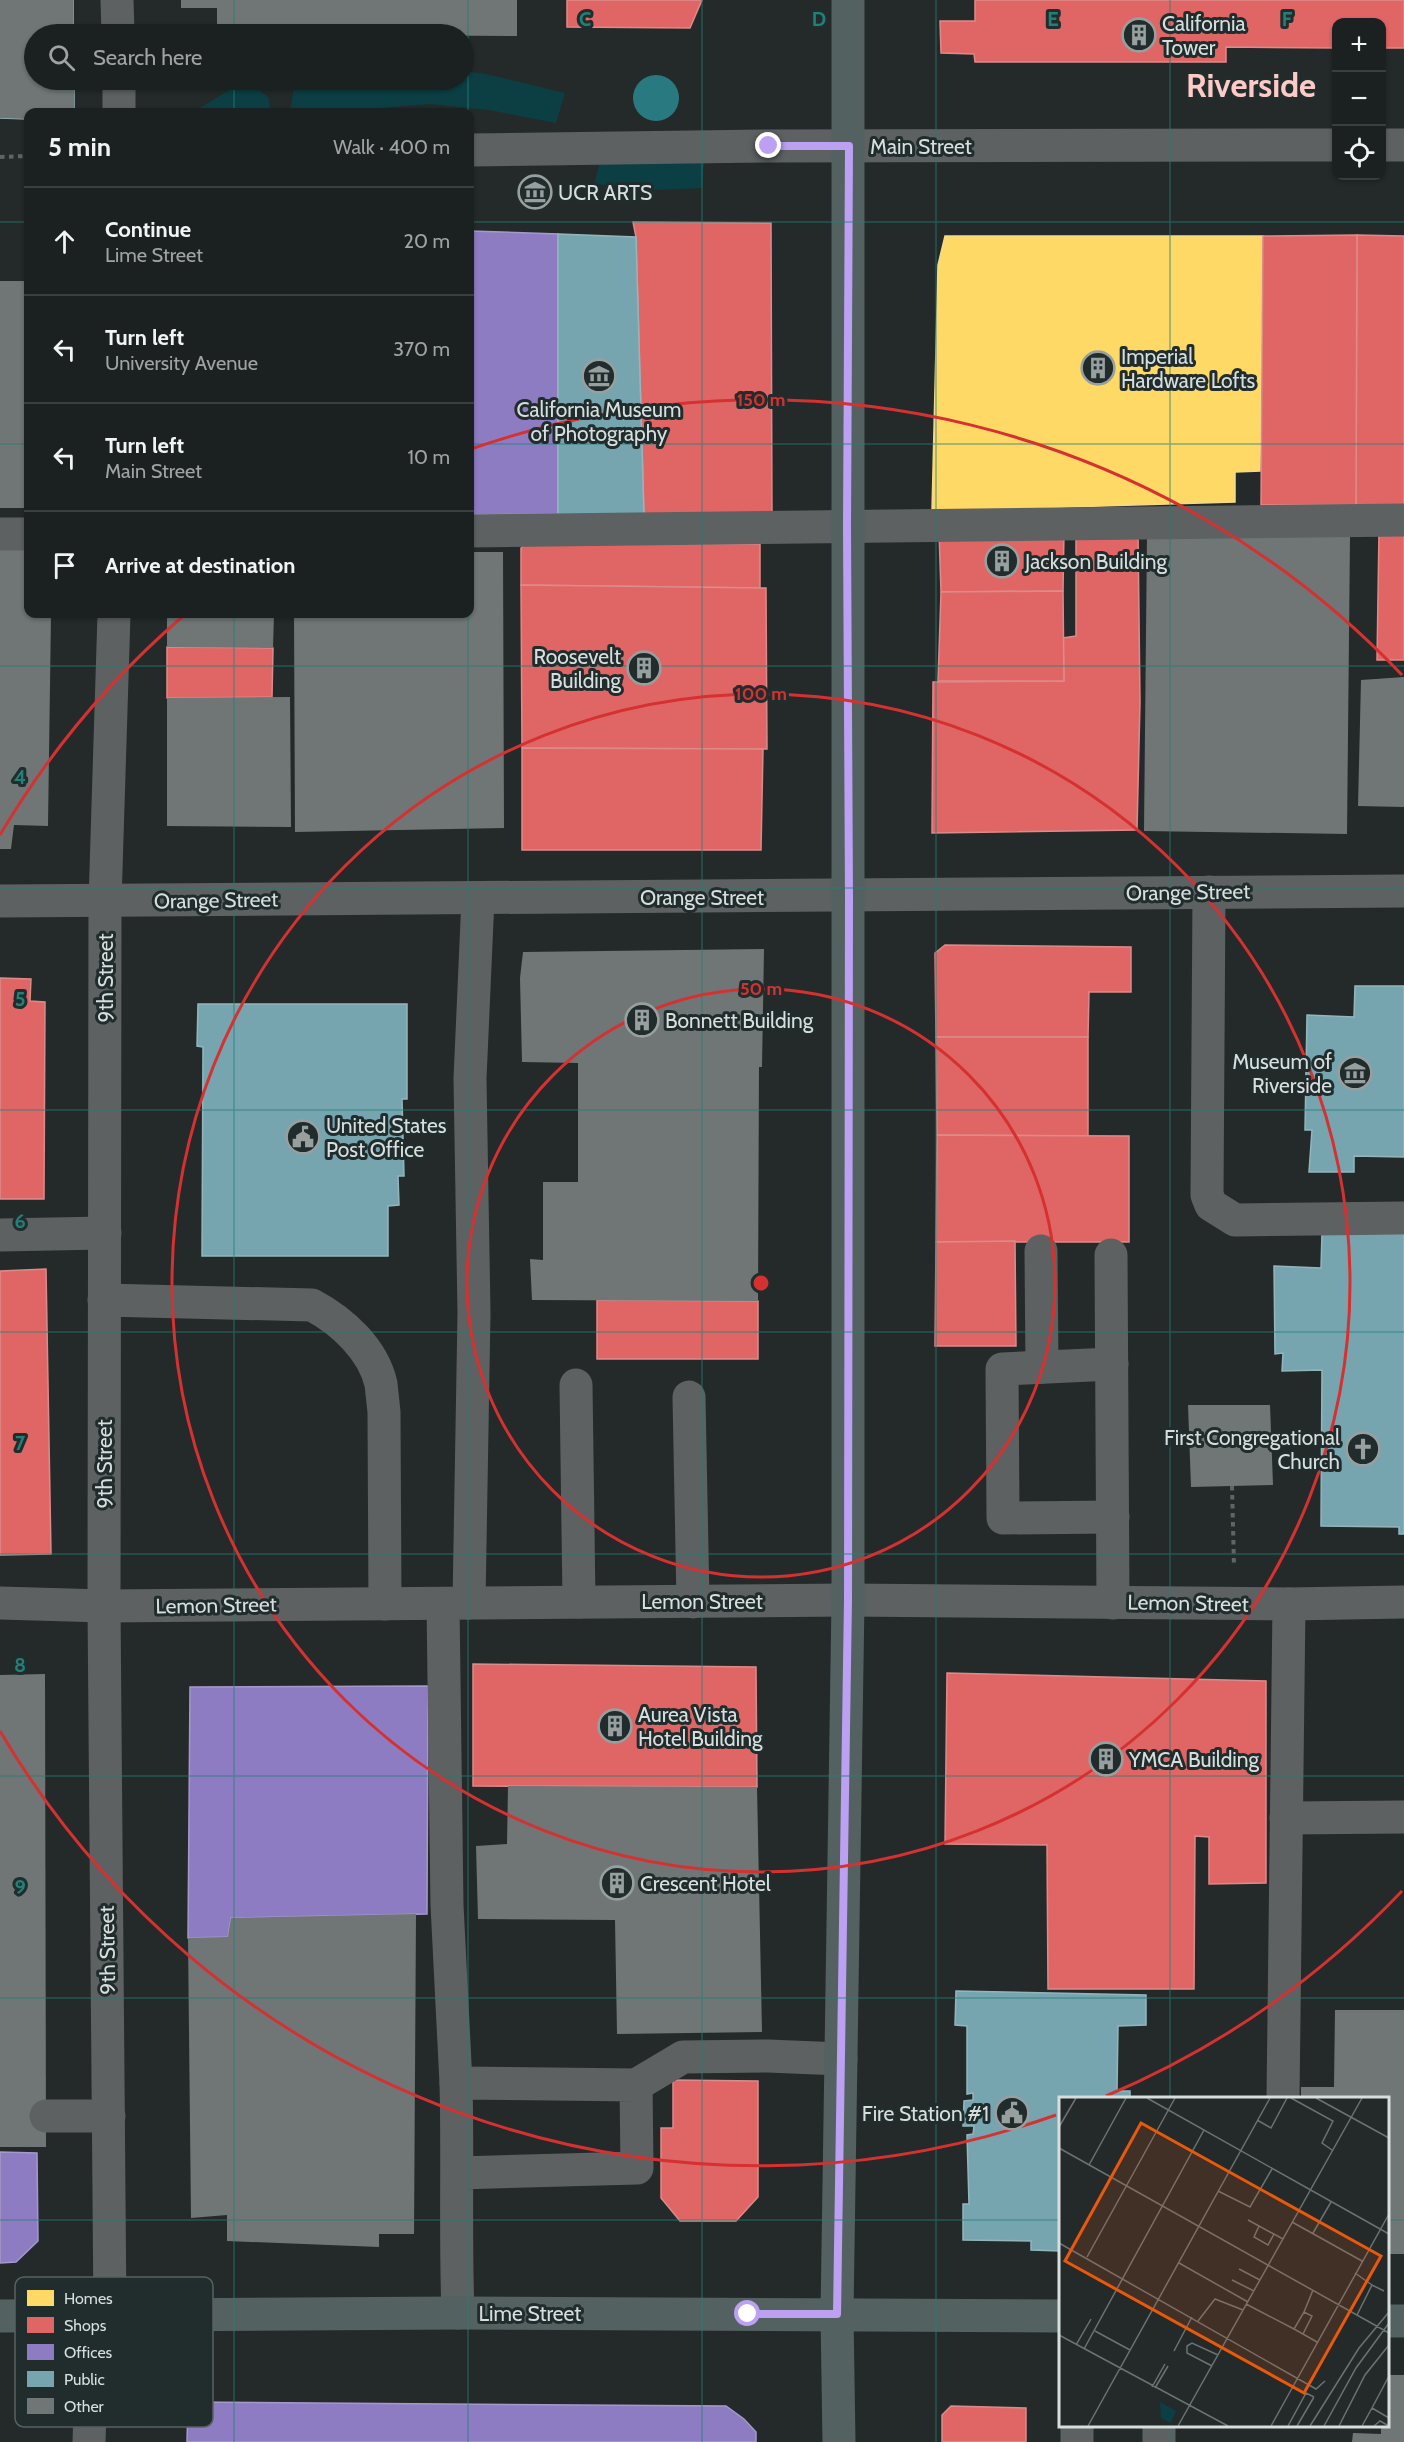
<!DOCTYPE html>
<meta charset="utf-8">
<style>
:root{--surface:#1b2020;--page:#282d2d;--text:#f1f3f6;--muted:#a0a3a5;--line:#393e3e}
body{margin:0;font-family:Cabin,sans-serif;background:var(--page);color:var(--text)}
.controls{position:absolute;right:18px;top:18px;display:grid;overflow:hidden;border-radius:12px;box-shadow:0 2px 4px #0004}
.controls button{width:54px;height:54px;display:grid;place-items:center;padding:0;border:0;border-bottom:2px solid var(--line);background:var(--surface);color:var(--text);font:30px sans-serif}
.stop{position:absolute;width:18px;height:18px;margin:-14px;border:4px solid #bca0f2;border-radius:50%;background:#fff}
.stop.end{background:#bca0f2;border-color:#fff;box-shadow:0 2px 6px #0008}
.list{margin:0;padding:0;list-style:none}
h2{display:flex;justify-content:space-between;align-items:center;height:78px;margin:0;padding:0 24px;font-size:26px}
h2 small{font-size:20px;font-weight:400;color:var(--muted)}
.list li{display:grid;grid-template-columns:39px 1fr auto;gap:18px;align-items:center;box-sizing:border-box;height:108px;padding:0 24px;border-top:2px solid var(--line)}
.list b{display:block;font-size:22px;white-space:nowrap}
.list p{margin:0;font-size:20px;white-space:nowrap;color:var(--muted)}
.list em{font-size:20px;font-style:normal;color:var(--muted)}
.icon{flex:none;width:33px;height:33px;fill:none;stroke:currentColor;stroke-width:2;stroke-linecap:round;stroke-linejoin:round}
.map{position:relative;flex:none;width:1404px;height:2442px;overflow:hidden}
.search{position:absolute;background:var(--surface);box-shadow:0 2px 4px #0004;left:24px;top:24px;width:450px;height:66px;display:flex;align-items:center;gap:15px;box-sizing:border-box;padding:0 21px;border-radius:33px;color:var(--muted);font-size:22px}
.panel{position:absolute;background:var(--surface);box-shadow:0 2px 4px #0004;left:24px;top:108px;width:450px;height:510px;border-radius:12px}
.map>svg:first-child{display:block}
</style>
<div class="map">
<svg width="1404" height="2442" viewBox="0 0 1404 2442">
<rect width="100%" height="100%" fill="#242a2a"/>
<!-- green -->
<g fill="#0c3f43">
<path d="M464,71L486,74L565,93L556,123L489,110L430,104L330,112H290L295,80H464Z"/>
<path d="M252,85L268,97L271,112H193L231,89Z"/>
<path d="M600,162L704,163L702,188L659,190L594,184Z"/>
</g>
<!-- water -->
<circle fill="#297a80" cx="656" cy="98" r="23"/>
<!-- homes -->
<path fill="#ffd966" stroke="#f3da8a" stroke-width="1.5" d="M945,236H1263L1260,471L1235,472V502L932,511L938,265Z"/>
<!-- shops -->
<g fill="#e06666" stroke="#dd8a8a" stroke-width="1.5">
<path d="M567,0H702L690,28L567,27Z"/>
<path d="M975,0H1404V48H1382V22H1336V48L1226,47V62H975L974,54L941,53L940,21H975Z"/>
<path d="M633,222L771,223L772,517L644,516L636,237Z"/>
<path d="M1357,235L1404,236V505H1356Z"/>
<path d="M1357,235L1356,505H1261L1263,236Z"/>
<path d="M939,532H1064L1063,591L941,592Z"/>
<path d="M1138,532L1140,702L1137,830L932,833L933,682L1064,681L1063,638L1076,636V533Z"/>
<path d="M1379,532H1404V660H1377Z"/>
<path d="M527,543L760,544V588L521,585V548Z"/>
<path d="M521,585L766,588L767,749L522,748Z"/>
<path d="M1063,591L1064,681H938L941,592Z"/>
<path d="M167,647L273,648L272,697L167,698Z"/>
<path d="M522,748L763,749L761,850H522Z"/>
<path d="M945,945L1131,947V992H1089L1088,1037H936L935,953Z"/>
<path d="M0,978L31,979L30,1001L45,1002L44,1199H0Z"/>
<path d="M936,1037H1088V1136L937,1135Z"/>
<path d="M937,1135L1129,1136V1242H936Z"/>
<path d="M1015,1241L1016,1346H935L936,1242Z"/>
<path d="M46,1269L51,1554L0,1555V1271Z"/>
<path d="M597,1300L758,1301V1359H597Z"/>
<path d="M473,1664L756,1667L757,1787L473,1786Z"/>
<path d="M947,1673L1266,1681V1883L1209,1884V1837L1195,1836L1194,1989H1048L1047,1845L945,1844Z"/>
<path d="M673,2080L758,2081V2197L736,2221H680L661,2198V2128H673Z"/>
<path d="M951,2406L1026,2408V2442H942V2415Z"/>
</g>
<!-- offices -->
<g fill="#8e7cc3" stroke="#a499cb" stroke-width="1.5">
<path d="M470,231L558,234V514L470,515Z"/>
<path d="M428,1686L427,1914L231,1918L228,1937L188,1938L190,1687Z"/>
<path d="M0,2152L37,2153L38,2241L16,2262L0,2263Z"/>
<path d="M188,2402L726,2406L744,2419L756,2432V2442H187Z"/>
</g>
<!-- public -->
<g fill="#76a5af" stroke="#93b6bd" stroke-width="1.5">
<path d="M0,0H73V34H34V80H74V112H28V119L0,118Z"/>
<path d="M558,234L636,237L644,516L558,514Z"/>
<path d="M1355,986H1404V1157L1354,1156V1172H1309L1312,1130H1305L1307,1015L1354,1017Z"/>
<path d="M198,1004H407V1099H402L404,1176H398L399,1205L388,1206V1256H202L203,1047L197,1046Z"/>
<path d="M1322,1233L1404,1234V1534H1399V1527L1321,1526L1322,1370L1282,1371L1283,1353L1275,1354L1274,1266L1321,1268Z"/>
<path d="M956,1991L1146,1995V2025L1118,2026L1117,2091H1130V2098H1060V2251L1031,2250V2241L963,2240V2204H969L967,2135L973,2134L974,2126H963L964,2101L973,2100V2093L967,2094V2026L955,2025Z"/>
</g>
<!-- building -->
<g fill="#707676">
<path d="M0,0H73V34H34V80H74V112H28V119L0,118Z"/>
<path d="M181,0H517V36L217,34V8H181Z"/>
<rect x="0" y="281" width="28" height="227"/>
<path d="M1147,534L1350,537L1347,834L1144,831Z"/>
<path d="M28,539V614H51L48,826L14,825L11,849H0V540Z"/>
<path d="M470,552H503L504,828L295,832L294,614H470Z"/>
<path d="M167,614H274L273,648L167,647Z"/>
<path d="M1404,677V807L1358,806L1361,680Z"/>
<path d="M290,697L291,827L167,826V698Z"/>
<path d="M764,949L762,1067H759L758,1301L532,1300L530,1259L543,1260V1182H578V1063L522,1062L520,978L523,952Z"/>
<path d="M1188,1405H1270L1273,1485L1191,1487Z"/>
<path d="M45,1674L46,2147H0V1675Z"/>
<path d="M508,1786L757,1787L762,2032L617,2034L615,1920L478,1919L476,1846L507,1844Z"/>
<path d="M416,1914L414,2234H379V2247L227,2241V2215L191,2218L188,1938L228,1937L231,1918Z"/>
<path d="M1335,2010H1404V2254H1388V2098H1301V2087H1334Z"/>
<path d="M1388,2375H1404V2442H1352L1353,2433L1381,2434V2426H1388Z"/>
</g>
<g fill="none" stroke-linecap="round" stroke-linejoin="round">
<!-- path -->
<g stroke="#606464" stroke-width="4" stroke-dasharray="4.5 4.5" stroke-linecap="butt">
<path d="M0,157L28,156"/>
<path d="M1232,1486L1234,1566"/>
</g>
<!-- minor -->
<g stroke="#5d6161" stroke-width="33">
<path d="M117,0L118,34"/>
<path d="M119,80V112"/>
<path d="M1382,145H1404"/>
<path d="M470,150L769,146L1336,145"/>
<path d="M470,531L1404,520"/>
<path d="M0,534H28"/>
<path d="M1209,892L1207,1195L1211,1205L1235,1220L1404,1218"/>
<path d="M0,901L1404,891"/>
<path d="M0,1235L105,1233"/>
<path d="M1041,1251L1042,1367"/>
<path d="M1111,1255L1113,1603"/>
<path d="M104,1300L312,1305C342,1321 373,1349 381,1384C382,1393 383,1403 384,1412L385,1604"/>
<path d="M1112,1364L1002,1369L1003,1518L1113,1517"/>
<path d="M576,1385L579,1602"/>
<path d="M689,1397L693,1602"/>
<path d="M0,1603L104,1606L848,1600L1289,1604L1404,1602"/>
<path d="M469,1603L474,1313L470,1079L478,898"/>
<path d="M443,1604L447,1905L456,2083"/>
<path d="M1286,1818L1404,1817"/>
<path d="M636,2085L683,2057L768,2056L841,2059"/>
<path d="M1283,2098L1289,1604"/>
<path d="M46,2116H109"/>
<path d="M458,2313C455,2237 458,2160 456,2083L636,2085L637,2168L458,2173"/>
<path d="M1077,2428V2442"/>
<path d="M89,2442L91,2382L110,2314L104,1606L105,902L114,614"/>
<path d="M1159,2442V2426"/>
</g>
<!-- major -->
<g stroke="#546161" stroke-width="33">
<path d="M0,2316L458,2313L1060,2316"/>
<path d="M1388,2321H1404"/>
<path d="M839,2442L837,2314L848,1600V0"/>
</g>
</g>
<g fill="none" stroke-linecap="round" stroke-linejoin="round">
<!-- route -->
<path stroke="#bca0f2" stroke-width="8" d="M748,2314H837L848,1600L849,896L847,528L849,146H769"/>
</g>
<!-- grid -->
<path fill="none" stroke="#238079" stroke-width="1.5" stroke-opacity="0.55" d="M234,0V34M468,0V112M702,0V2442M936,0V2442M1170,0V2098M234,80V112M0,222H28M470,222H1404M0,444H28M470,444H1404M234,614V2442M468,614V2442M0,666H1404M0,888H1404M0,1110H1404M0,1332H1404M0,1554H1404M0,1776H1404M0,1998H1404M0,2220H1060M1388,2220H1404M1170,2426V2442"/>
<!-- distance rings -->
<g fill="none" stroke="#d63131" stroke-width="3">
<circle cx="761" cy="1283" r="294"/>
<circle cx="761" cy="1283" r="589"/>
<path d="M1402 1891A883 883 0 0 1 1106 2096M1056 2115A883 883 0 0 1 0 1731M0 835A883 883 0 0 1 182 617M474 448A883 883 0 0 1 1402 675"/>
</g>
<!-- icons -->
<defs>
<g id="building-ring" transform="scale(1.725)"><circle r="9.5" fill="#212c2d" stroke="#989f9f" stroke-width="1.5"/><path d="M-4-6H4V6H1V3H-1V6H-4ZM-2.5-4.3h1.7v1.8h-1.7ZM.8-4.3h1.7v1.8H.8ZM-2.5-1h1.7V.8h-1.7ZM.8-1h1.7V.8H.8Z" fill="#989f9f"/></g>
<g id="museum-ring" transform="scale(1.725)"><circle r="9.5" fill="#212c2d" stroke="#989f9f" stroke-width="1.5"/><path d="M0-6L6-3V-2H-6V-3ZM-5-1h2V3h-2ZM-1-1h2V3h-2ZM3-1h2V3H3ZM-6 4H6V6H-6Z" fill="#989f9f"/></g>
<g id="civic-ring" transform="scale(1.725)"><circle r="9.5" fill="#212c2d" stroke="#989f9f" stroke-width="1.5"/><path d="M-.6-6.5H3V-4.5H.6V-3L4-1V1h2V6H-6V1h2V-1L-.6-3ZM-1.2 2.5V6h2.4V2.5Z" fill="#989f9f"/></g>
<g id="church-ring" transform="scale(1.725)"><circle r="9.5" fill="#212c2d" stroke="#989f9f" stroke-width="1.5"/><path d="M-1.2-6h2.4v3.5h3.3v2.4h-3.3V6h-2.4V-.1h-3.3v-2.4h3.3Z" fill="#989f9f"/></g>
</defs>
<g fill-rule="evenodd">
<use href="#building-ring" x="1139" y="35"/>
<use href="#museum-ring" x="535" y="192"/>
<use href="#building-ring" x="1098" y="368"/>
<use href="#museum-ring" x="599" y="376"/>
<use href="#building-ring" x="1002" y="561"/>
<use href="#building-ring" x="644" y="668"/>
<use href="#building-ring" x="642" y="1020"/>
<use href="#museum-ring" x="1355" y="1073"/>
<use href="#civic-ring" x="303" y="1137"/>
<use href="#church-ring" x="1363" y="1449"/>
<use href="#building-ring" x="615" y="1726"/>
<use href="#building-ring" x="1106" y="1759"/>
<use href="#building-ring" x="617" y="1883"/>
<use href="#civic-ring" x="1012" y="2113"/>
</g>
<g text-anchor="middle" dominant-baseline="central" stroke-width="6" stroke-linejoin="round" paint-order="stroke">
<!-- poi labels -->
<g font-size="21" fill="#d7dede" stroke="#212c2d" text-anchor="start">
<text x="1162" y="23">California<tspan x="1162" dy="24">Tower</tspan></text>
<text x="558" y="192">UCR ARTS</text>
<text x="1121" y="356">Imperial<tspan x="1121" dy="24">Hardware Lofts</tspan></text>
<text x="599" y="409" text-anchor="middle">California Museum<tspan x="599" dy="24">of Photography</tspan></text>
<text x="1025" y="561">Jackson Building</text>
<text x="621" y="656" text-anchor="end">Roosevelt<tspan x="621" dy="24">Building</tspan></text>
<text x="665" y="1020">Bonnett Building</text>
<text x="1332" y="1061" text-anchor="end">Museum of<tspan x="1332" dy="24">Riverside</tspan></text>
<text x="326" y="1125">United States<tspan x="326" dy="24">Post Office</tspan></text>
<text x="1340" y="1437" text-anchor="end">First Congregational<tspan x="1340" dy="24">Church</tspan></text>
<text x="638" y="1714">Aurea Vista<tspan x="638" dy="24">Hotel Building</tspan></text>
<text x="1129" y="1759">YMCA Building</text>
<text x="640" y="1883">Crescent Hotel</text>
<text x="989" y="2113" text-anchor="end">Fire Station #1</text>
</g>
<!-- street labels -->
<g font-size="21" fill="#d7dede" stroke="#212c2d">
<text x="921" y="146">Main Street</text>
<text transform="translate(1188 892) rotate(-1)">Orange Street</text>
<text x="702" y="897">Orange Street</text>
<text transform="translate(216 900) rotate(-1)">Orange Street</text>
<text transform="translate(105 978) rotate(-90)">9th Street</text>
<text transform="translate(104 1464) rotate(-90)">9th Street</text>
<text x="702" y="1601">Lemon Street</text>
<text transform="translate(1188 1603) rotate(1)">Lemon Street</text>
<text transform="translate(216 1605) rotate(-1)">Lemon Street</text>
<text transform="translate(107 1950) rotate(-91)">9th Street</text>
<text x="530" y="2313">Lime Street</text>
</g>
<!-- town labels -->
<g font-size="33" font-weight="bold" fill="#fecac6" stroke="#212c2d">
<text x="1251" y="85">Riverside</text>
</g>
</g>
<!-- overview -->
<g transform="translate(1059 2097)">
<rect width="330" height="330" fill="#242a2a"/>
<path d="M101,305L117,314L112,326L102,321Z" fill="#0c3f43"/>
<path fill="none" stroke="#6c7272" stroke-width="1.5" d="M88,1L330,137M232,1L274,24L263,46L273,53M257,1L330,41M198,23L212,31L228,1M0,30L17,1M0,51L330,236M30,68L67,1M159,94L191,110L213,72M189,123L224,142M233,125L303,164M200,129L195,140L209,148L215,137M254,136L272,105M0,146L257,292L266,284M28,160L116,1M120,166L189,205M180,172L201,183M296,176L313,188M173,183L195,194M187,207L235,232M245,215L254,193M298,218L313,188L325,194M139,224L156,202L184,213M36,234L71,253M244,237L253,219L245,215L235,232L258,245M0,238L169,329M17,248L32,222M25,252L145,33M115,254L133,220M153,269L128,256V249L133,246L159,258M93,290L106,267M96,291L109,269M313,311L330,321M313,311L330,279M29,329L211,1M119,329L303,1M212,329L330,117M229,329L247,296L255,300M238,329L255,300M251,329L300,251L330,215M265,329L297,271L330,226M280,329L306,278L330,248M303,329L313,311M315,329L321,324L330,329"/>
<path fill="#e8590c" fill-opacity="0.15" stroke="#e8590c" stroke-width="3" d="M82,26L322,159L245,296L6,164Z"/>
<rect width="330" height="330" fill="none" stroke="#d7dede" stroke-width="3"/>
</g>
<!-- legend -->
<rect x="15" y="2277" width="198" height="150" rx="9" fill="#212c2d" stroke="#586162" stroke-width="1.5"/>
<rect x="27" y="2290" width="27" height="16" fill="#ffd966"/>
<rect x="27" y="2317" width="27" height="16" fill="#e06666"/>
<rect x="27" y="2344" width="27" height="16" fill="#8e7cc3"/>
<rect x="27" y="2371" width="27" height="16" fill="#76a5af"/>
<rect x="27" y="2398" width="27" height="16" fill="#707676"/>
<g font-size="16" fill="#d7dede">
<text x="64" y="2304">Homes</text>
<text x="64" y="2331">Shops</text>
<text x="64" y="2358">Offices</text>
<text x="64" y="2385">Public</text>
<text x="64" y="2412">Other</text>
</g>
<g font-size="20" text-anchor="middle" font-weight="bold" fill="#238079" stroke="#212c2d" stroke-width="6" stroke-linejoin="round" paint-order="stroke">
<text x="585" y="26">C</text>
<text x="819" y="26">D</text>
<text x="1053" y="26">E</text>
<text x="1287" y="26">F</text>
<text x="20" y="784">4</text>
<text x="20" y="1006">5</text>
<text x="20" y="1228">6</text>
<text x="20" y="1450">7</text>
<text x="20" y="1672">8</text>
<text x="20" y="1894">9</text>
</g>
<circle cx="761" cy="1283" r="9" fill="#d63131" stroke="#212c2d" stroke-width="3"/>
<g font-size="18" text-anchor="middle" font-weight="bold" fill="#d63131" stroke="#212c2d" stroke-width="6" stroke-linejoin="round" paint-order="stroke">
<text x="761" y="406">150 m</text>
<text x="761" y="700">100 m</text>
<text x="761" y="995">50 m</text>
</g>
</svg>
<div class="controls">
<button>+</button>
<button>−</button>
<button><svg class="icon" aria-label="locate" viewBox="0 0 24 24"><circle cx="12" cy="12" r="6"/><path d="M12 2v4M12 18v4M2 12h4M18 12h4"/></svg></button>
</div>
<div class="stop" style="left:748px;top:2314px"></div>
<div class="stop end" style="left:769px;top:146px"></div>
<div class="search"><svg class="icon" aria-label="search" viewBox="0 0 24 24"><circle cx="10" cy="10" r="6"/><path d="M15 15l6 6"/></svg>Search here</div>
<section class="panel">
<h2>5 min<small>Walk · 400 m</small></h2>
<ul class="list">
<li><svg class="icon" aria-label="ahead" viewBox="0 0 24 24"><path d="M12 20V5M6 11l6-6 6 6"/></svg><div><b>Continue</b><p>Lime Street</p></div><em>20 m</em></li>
<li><svg class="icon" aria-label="left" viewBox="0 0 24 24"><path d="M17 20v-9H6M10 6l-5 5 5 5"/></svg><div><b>Turn left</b><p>University Avenue</p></div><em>370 m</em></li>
<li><svg class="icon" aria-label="left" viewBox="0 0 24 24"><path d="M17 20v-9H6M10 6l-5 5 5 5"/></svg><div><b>Turn left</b><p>Main Street</p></div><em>10 m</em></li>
<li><svg class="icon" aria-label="arrive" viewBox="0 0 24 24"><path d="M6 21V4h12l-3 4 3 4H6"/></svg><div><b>Arrive at destination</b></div></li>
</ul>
</section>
</div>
